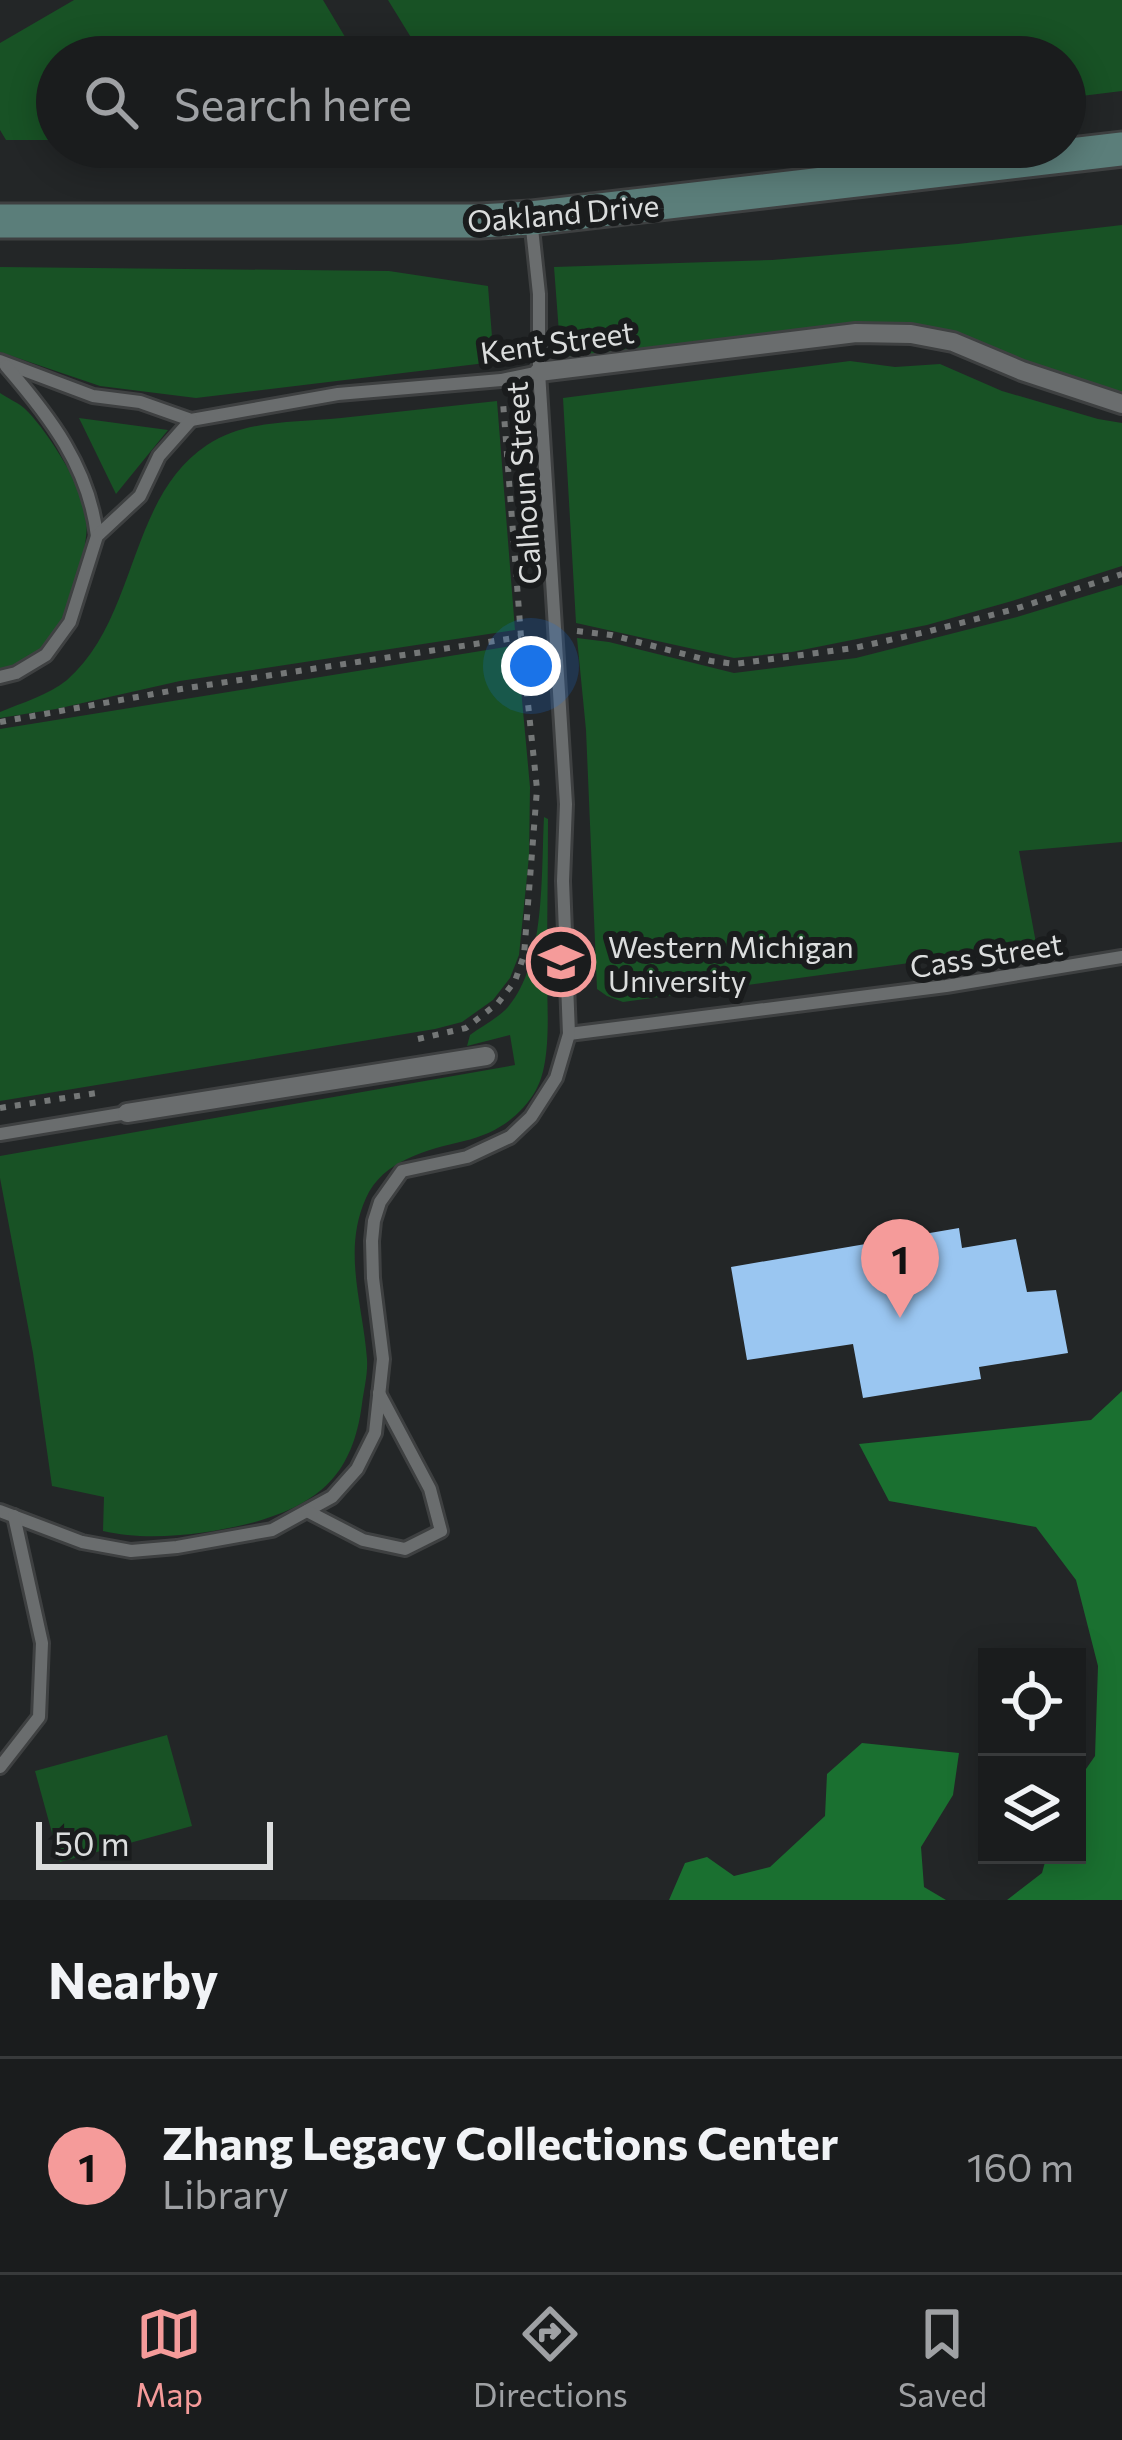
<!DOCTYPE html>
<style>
:root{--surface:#1a1c1d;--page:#232526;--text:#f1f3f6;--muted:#9fa1a4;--line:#383a3b;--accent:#f59b9a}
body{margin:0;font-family:Commissioner,sans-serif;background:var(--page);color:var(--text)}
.controls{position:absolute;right:36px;bottom:36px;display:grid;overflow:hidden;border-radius:0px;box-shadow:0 6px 30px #0003}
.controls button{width:108px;height:108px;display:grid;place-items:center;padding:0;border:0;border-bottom:3px solid var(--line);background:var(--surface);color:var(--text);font:60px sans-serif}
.scale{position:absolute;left:36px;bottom:30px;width:237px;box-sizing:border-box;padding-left:12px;border:6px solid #dbdddd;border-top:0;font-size:33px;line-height:42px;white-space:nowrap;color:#dbdddd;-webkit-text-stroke:9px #1a1c1d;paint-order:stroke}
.you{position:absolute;left:531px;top:666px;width:42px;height:42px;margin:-30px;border:9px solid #fff;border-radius:50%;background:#1a73e8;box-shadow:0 0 0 18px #1a73e833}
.badge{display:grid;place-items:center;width:78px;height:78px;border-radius:50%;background:var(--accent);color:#111;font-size:39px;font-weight:700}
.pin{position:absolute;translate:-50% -99px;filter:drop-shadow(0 3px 6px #0008)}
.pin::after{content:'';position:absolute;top:63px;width:42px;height:36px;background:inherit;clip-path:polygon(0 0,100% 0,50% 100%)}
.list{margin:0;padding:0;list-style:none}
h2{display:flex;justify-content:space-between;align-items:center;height:156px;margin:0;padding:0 48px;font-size:51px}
h2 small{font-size:39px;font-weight:400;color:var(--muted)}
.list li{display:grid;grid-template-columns:78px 1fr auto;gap:36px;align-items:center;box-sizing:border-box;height:216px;padding:0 48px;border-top:3px solid var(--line)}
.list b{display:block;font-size:45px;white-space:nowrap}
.list p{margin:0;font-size:39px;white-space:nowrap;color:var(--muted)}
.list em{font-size:39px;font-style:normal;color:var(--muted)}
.icon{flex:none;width:66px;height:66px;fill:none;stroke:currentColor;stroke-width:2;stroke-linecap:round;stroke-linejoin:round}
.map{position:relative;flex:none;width:1122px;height:1900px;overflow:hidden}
.search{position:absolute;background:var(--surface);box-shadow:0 6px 30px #0003;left:36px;right:36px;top:36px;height:132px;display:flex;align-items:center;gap:30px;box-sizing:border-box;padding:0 42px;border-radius:66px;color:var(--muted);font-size:45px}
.sheet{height:372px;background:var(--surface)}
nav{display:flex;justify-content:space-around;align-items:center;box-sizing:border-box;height:168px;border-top:3px solid var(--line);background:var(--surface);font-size:33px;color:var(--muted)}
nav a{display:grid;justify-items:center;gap:6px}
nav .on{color:var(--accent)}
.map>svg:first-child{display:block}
</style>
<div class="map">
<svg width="1122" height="1900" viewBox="0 0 1122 1900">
<rect width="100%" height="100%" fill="#232627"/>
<!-- green -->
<g fill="#185225">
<path d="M74,0H323L357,57H57V140H6L0,130V43Z"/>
<path d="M388,0H1122V91L1065,98V57H423Z"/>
<path d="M1122,225V393L1026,362L958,332L912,325H854L561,359L554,267L772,260L958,244Z"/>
<path d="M0,267L389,271L488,286L494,362L196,398L100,386L0,352Z"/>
<path d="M850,361L895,367L940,364L1002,391L1098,419L1122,423V566L1012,601L927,625L792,652L734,658L576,623L563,398Z"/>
<path d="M0,393C7,398 17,402 24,408C44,426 81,484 86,511C92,544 67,628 42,650C31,660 14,667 0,671Z"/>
<path d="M497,401L515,630L180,681L56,709L0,718V712C21,703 49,695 67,680C138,618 128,497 207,445C246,419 295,423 341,418C393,412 445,407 497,401Z"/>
<path d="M79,418L168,430L116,494Z"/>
<path d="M1122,585V842L1019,851L1036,943L939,959L623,1002L607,996L597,989L586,730L577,638L609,642L734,673L856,658L1017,617Z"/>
<path d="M517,645L530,787L529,856L519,955L510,978L493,1000L462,1022L435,1029L0,1101V729Z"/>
<path d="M544,817L548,819C548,871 547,922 547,974C547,1007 552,1062 536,1090C520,1118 494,1134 464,1141C427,1150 383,1160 366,1198C342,1251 363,1304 367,1359C368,1374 364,1389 362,1404C353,1473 321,1503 255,1522C210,1534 149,1542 103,1531L104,1497L52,1486L33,1353L0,1178V1156L515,1065L510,1035L467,1046L470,1035C482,1026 498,1018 508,1007C546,963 541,873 544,817Z"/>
<path d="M167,1735L192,1826L60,1862L35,1771Z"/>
</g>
<!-- forest -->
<g fill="#1a7030">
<path d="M1122,1391V1900H1007L1042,1873L1047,1855H1077V1782L1095,1756L1098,1666L1076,1580L1036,1527L889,1501L859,1444L1091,1420Z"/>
<path d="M862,1743L959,1753L953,1795L921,1847L924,1887L946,1900H669L685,1863L707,1857L734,1876L770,1867L825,1816L827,1774Z"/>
</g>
<!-- building -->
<path fill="#9ac6f1" d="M959,1228L962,1248L1016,1239L1027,1292L1056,1290L1068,1353L979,1367L981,1379L863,1398L853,1344L747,1360L731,1267Z"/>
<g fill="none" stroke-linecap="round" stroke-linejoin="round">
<!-- service casing -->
<g stroke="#3e4041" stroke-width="18">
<g id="service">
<path d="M0,361L93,396L140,402L191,420L338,394L501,380L539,372"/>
<path d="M6,366C50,417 89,467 97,536"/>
<path d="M0,677L16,673L46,655L70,622L97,536L140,496L159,456L191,420"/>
<path d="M569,1034L946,986L1122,957"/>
<path d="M0,1134L127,1113"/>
<path d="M0,1511L82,1542L131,1551L177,1547L272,1530L332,1497L357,1469L375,1433L383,1359L373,1278L372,1241L374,1221L380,1202L402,1171L467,1157L510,1137L531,1117L556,1078L569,1034L563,881L566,804L539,372V294L531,219"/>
<path d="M307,1511L363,1540L405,1549L441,1531L430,1489L379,1393"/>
<path d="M0,1767L39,1717L42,1643L14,1516"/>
</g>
</g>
<!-- pedestrian casing -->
<g stroke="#3e4041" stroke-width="24">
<g id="pedestrian">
<path d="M539,372L856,333L911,334L953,342L1022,371L1122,404"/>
<path d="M127,1113L486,1056"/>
</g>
</g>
<!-- secondary casing -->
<g stroke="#3e4041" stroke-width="39">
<path id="secondary" d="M0,221H479L531,218L1122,149"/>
</g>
<!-- path -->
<g stroke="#747777" stroke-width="6" stroke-dasharray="6 9" stroke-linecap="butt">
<path d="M577,631L611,635L711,661L735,664L854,648L930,631L1015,609L1122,574"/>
<path d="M0,722L181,689L521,637"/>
<path d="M418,1039L466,1028L498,1003L515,981L524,955L537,789L521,637L503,402"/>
<path d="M0,1108L97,1093"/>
</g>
<!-- service -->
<use href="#service" stroke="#6a6d6e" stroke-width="12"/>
<!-- pedestrian -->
<use href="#pedestrian" stroke="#6a6d6e" stroke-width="18"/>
<!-- secondary -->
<use href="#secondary" stroke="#5b7e7a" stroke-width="33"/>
</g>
<!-- icons -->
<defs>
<g id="university-ring" transform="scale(3.45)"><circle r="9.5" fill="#1a1c1d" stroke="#f59b9a" stroke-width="1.5"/><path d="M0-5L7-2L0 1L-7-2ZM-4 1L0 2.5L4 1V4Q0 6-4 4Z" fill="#f59b9a"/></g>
</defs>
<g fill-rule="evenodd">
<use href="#university-ring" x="561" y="962"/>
</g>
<g text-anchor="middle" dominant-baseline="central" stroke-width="12" stroke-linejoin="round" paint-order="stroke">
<!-- street labels -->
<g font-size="30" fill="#dbdddd" stroke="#1a1c1d">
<text transform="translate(563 212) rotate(-5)">Oakland Drive</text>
<text transform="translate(557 341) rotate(-8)">Kent Street</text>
<text transform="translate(522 483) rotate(-94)">Calhoun Street</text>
<text transform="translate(986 954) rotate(-9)">Cass Street</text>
</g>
<!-- poi labels -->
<g font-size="30" fill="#dbdddd" stroke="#1a1c1d" text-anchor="start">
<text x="608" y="945">Western Michigan<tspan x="608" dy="34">University</tspan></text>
</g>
</g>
</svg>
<div class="controls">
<button><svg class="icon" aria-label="locate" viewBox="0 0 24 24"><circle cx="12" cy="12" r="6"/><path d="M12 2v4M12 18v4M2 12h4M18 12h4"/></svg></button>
<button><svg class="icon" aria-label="layers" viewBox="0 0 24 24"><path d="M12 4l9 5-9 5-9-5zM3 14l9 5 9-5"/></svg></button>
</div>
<div class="scale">50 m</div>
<div class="you"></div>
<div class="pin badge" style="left:900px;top:1318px">1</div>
<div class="search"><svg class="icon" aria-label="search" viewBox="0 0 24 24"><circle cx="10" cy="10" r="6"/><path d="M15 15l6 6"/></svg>Search here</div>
</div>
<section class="sheet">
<h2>Nearby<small></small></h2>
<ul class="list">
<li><span class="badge">1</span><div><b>Zhang Legacy Collections Center</b><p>Library</p></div><em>160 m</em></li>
</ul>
</section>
<nav>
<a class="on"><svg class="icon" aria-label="map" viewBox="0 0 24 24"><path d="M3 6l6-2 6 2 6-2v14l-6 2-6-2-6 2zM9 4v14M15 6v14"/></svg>Map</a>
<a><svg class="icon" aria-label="directions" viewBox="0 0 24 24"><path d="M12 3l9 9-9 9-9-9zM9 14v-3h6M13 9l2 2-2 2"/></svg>Directions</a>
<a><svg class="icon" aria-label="saved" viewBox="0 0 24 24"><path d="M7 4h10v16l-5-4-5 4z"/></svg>Saved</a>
</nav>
